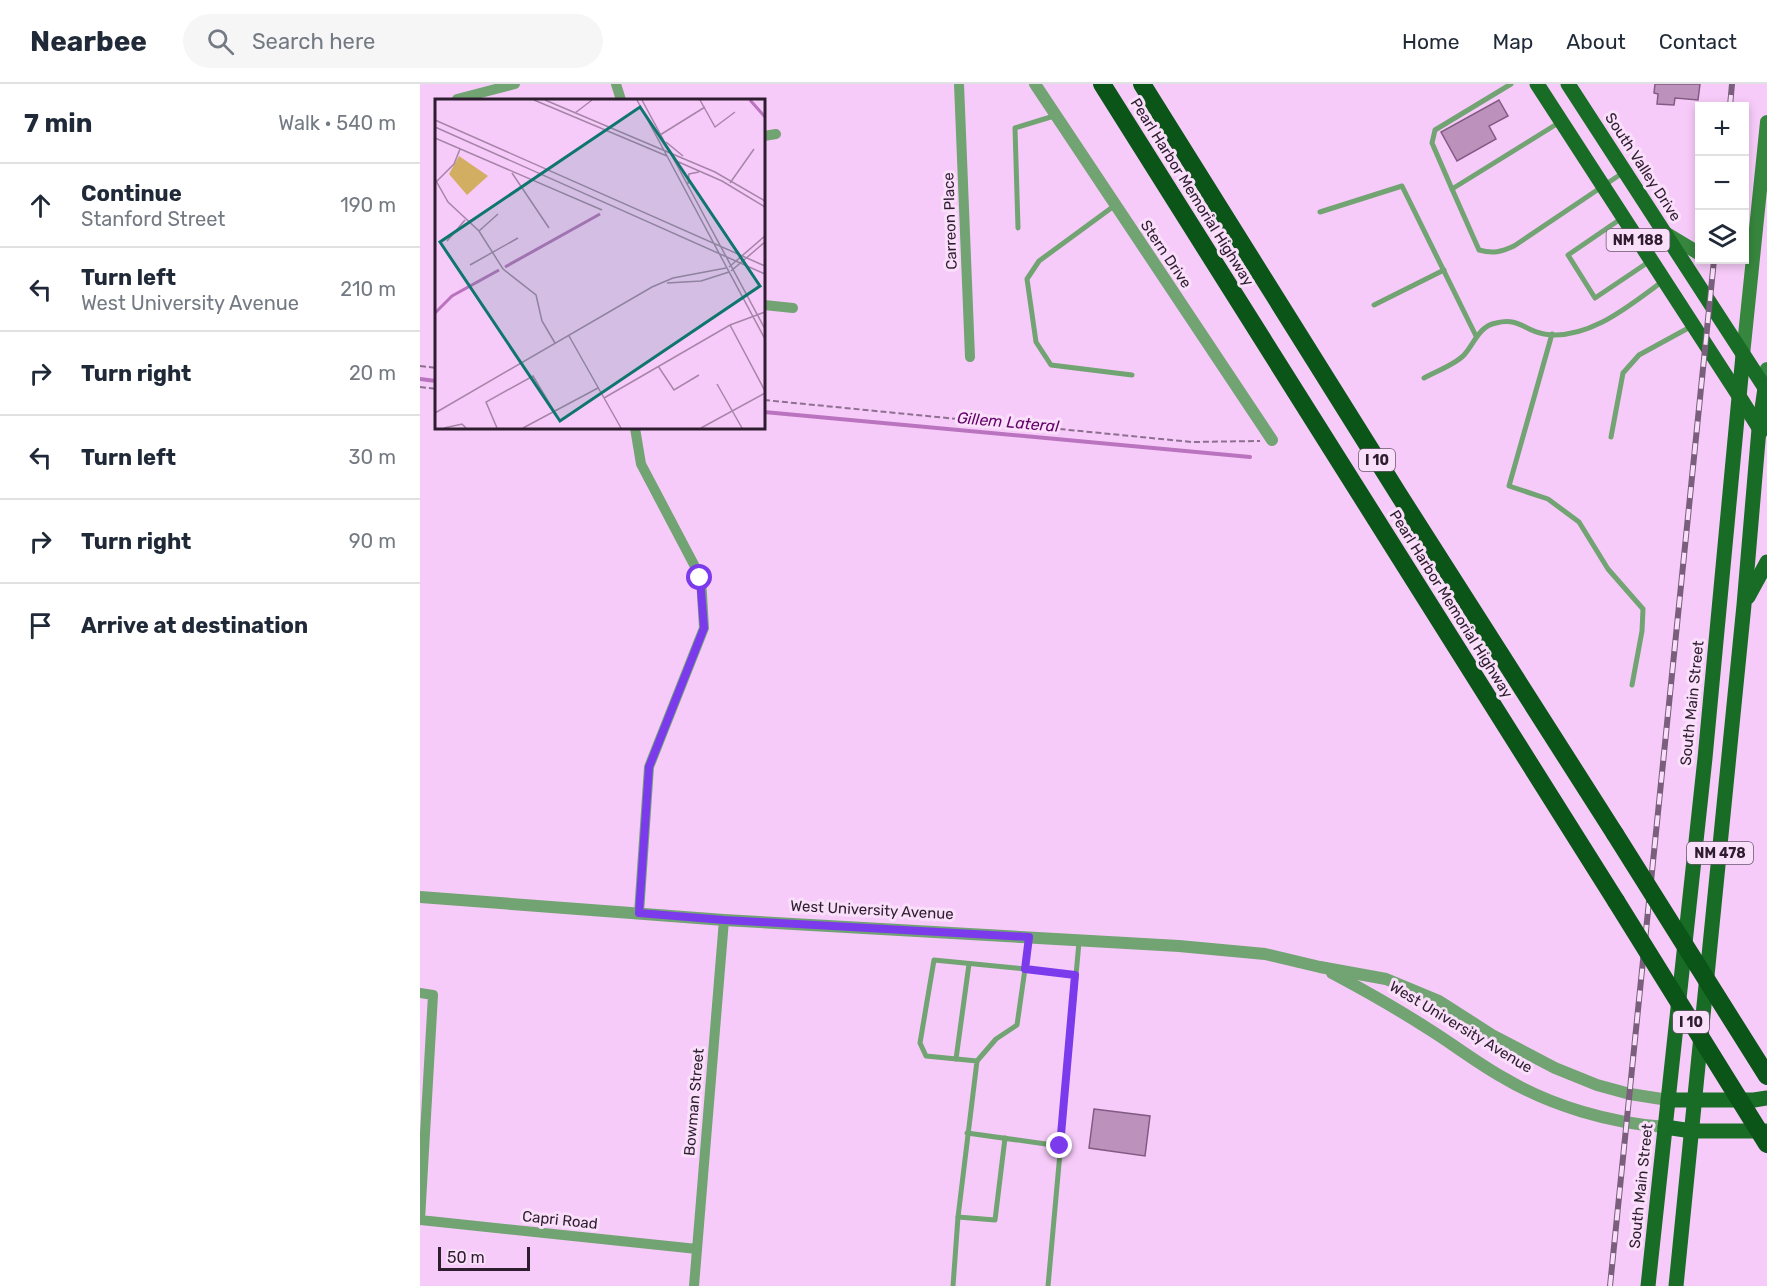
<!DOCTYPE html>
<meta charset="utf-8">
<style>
:root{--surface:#fff;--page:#f6f6f7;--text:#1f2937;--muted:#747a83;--line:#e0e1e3}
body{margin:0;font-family:Rubik,sans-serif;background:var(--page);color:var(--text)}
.controls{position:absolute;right:18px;top:18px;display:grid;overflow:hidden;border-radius:0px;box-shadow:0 3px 9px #0003}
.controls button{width:54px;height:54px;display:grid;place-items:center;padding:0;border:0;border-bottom:2px solid var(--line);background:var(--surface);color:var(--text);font:30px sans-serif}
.scale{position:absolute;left:18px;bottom:15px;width:92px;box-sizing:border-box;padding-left:6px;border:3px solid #2d1d2e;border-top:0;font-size:16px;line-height:21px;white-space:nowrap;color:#2d1d2e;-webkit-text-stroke:4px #fadffb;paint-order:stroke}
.stop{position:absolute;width:18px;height:18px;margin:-14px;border:4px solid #7c3aed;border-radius:50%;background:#fff}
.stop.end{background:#7c3aed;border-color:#fff;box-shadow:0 2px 6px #0008}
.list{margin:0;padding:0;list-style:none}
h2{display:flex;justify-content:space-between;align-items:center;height:78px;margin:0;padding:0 24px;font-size:26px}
h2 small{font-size:20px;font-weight:400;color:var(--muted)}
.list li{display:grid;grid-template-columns:39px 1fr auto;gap:18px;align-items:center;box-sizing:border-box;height:84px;padding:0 24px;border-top:2px solid var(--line)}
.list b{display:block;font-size:22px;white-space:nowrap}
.list p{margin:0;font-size:20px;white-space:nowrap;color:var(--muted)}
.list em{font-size:20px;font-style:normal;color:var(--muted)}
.icon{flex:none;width:33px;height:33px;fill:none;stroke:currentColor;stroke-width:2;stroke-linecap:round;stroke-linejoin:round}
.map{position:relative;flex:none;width:1347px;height:1202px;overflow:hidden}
header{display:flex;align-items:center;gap:36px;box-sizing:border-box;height:84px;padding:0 30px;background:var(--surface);border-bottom:2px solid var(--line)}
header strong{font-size:28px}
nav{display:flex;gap:33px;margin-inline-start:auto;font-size:21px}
.search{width:420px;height:54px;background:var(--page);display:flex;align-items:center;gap:15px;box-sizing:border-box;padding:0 21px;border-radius:33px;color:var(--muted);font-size:22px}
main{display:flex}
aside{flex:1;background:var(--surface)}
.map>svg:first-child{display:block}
</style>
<header>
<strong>Nearbee</strong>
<div class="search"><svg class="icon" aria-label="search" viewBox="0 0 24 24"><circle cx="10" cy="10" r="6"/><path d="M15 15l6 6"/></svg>Search here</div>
<nav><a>Home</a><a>Map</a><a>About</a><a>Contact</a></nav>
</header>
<main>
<aside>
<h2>7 min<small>Walk · 540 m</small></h2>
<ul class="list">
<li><svg class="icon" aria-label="ahead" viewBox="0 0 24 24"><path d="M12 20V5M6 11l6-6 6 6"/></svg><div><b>Continue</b><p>Stanford Street</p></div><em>190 m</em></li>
<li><svg class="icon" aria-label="left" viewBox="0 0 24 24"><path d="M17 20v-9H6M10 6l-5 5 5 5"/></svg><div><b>Turn left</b><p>West University Avenue</p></div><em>210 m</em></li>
<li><svg class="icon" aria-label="right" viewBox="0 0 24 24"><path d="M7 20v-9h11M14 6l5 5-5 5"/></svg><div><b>Turn right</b></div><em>20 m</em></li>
<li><svg class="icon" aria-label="left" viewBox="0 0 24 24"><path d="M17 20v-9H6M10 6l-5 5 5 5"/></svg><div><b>Turn left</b></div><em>30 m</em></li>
<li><svg class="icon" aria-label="right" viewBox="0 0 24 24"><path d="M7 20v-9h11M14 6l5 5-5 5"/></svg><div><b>Turn right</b></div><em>90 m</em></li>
<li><svg class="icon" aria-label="arrive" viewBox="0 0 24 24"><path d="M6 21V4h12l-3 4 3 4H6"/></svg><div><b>Arrive at destination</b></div></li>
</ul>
</aside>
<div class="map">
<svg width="1347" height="1202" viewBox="0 0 1347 1202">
<rect width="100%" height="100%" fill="#f7cbf9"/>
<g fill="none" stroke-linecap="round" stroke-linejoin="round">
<!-- stream -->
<g stroke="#ba73be" stroke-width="4">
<path d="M0,295L16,297"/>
<path d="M344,328L830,373"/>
</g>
</g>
<!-- building -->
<g fill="#bc92bd" stroke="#825b83" stroke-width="1.5">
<path d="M1235,0H1280L1278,16L1255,14L1254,21L1237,20L1238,10L1234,9Z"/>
<path d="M1079,16L1088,32L1069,42L1076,55L1037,77L1021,48Z"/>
<path d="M674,1025L730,1032L725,1072L669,1064Z"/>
</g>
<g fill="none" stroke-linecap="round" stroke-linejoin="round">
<!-- path -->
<g stroke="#8d708f" stroke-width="2" stroke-dasharray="6 3" stroke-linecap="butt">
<path d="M0,282L16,284"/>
<path d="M0,303L16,305"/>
<path d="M344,316L772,358L840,357"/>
</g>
<!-- service -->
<g stroke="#72a373" stroke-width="5">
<path d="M1140,38L1032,105L1059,166C1073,170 1081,168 1094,162L1204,88"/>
<path d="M1032,105L1012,59L1015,46L1091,0"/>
<path d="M694,122L619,177L607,195L616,258L631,281L712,291"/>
<path d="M900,128L982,102L1056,252"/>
<path d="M1202,134L1148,171L1175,214L1230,177"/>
<path d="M598,144L595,44L634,32"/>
<path d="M954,221L1024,186"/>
<path d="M1132,250L1089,402L1128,415L1159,438L1188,485L1223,525L1222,547L1212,601"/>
<path d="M1004,294C1015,288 1036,280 1044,271C1054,260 1059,242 1076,239C1100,233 1104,247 1124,250C1168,257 1209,222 1243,197"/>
<path d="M1191,353L1203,289L1219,271L1272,242"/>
<path d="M536,975L549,880"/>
<path d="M557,977L576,955L597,941L605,885L655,891"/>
<path d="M547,1049L640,1062"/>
<path d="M538,1133L575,1136L585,1054"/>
<path d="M533,1202L538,1133L557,977L506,972L500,959L514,876L605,885L609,854"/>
<path d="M628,1202L659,858"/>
</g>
<!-- minor -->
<g stroke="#72a373" stroke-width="10">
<path d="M196,0L201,16"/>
<path d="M539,0L550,273"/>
<path d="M37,15L95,0"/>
<path d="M344,52L356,50"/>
<path d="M344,221L373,224"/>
<path d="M215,344L221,380L281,494L284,544L229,683L219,829"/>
<path d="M0,909L13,911L0,1136L277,1165"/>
<path d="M274,1202L304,836"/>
</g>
<!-- tertiary -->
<g stroke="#72a373" stroke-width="12">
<path d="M615,0L852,356"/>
<path d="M0,813L304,836L759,862L845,870L900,883L966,895L1019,917L1072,951L1135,984L1177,1001L1210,1010L1248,1016"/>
<path d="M912,889C944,906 976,924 1007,944C1033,960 1057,979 1084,994C1131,1022 1190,1039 1245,1043"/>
</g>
<!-- secondary -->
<g stroke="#37863e" stroke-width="14">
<path d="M1245,149L1280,170"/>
<path d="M1323,271L1347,38"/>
<path d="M1345,304L1347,285"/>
</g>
<!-- primary -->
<g stroke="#196c25" stroke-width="15">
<path d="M1117,0L1319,312L1341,347"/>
<path d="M1148,0L1347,307"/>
<path d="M1328,513L1347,478"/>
<path d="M1248,1016H1334L1347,1014"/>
<path d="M1245,1043L1272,1047H1347"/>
<path d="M1228,1202L1285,674L1323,271"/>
<path d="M1256,1202L1324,521L1339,345L1345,304"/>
</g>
<!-- motorway -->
<g stroke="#0a5517" stroke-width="18">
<path d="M682,0L1196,817"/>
<path d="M722,0L979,411L1195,750"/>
</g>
<!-- rail casing -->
<g stroke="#795f7b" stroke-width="6">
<g id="rail">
<path d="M1310,22L1312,0"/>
<path d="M1190,1202L1294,176"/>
</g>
</g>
<!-- rail -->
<use href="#rail" stroke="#fadffb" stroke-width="4" stroke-dasharray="11" stroke-linecap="butt"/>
<!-- motorway-bridge -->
<g stroke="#0a5517" stroke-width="18">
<path d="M1195,750L1347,992"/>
<path d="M1196,817L1347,1060"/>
</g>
</g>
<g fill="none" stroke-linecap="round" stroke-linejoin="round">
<!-- route -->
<path stroke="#7c3aed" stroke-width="8" d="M280,494L284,544L229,683L219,829L304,836L609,853L605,885L655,891L640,1062"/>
</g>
<g text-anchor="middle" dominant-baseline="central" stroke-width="6" stroke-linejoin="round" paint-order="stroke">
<!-- shield labels -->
<g fill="#fadffb" stroke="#6a576c" stroke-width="1.5">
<rect x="1186.5" y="145" width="63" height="22" rx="4.5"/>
<rect x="939" y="365" width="36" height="22" rx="4.5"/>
<rect x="1267" y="758" width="66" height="22" rx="4.5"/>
<rect x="1253" y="927" width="36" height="22" rx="4.5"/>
</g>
<g font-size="14" font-weight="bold" fill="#2d1d2e">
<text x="1218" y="156">NM 188</text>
<text x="957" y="376">I 10</text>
<text x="1300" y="769">NM 478</text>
<text x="1271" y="938">I 10</text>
</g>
<!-- street labels -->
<g font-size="15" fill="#2d1d2e" stroke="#fadffb">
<text transform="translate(1223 83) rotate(57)">South Valley Drive</text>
<text transform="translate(772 108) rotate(58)">Pearl Harbor Memorial Highway</text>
<text transform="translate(530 137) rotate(-92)">Carreon Place</text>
<text transform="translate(746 170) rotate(56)">Stern Drive</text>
<text transform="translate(1031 520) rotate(58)">Pearl Harbor Memorial Highway</text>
<text transform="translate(1272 619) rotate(-84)">South Main Street</text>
<text transform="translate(452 826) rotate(3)">West University Avenue</text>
<text transform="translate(1041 943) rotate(31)">West University Avenue</text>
<text transform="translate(274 1018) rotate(-85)">Bowman Street</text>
<text transform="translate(1221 1102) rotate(-84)">South Main Street</text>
<text transform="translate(140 1136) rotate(6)">Capri Road</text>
</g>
<!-- water labels -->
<g font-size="16" font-style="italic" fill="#620269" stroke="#fadffb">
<text transform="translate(588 338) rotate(5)">Gillem Lateral</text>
</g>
</g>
<!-- overview -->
<g transform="translate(15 15)">
<rect width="330" height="330" fill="#f7cbf9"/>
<path d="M24,57L53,77L32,96L14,75Z" fill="#d1ae61"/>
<path fill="none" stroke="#ba73be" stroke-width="3" d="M315,1L330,18M70,168L165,115M0,214L17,197L64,171"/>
<path fill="none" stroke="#a685a8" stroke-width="1.5" d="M99,1L232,57M110,1L280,73L330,102M202,1L330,240M207,1L330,230M265,1L280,28L300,13M140,14L157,1M0,21L330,167M0,28L330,175M225,36L270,8M0,39L167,111M231,43L248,57M239,61L287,82L330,108M77,74L114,129M0,80L13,103L44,132L68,170L101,196L107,222L120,244M0,84L19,65L25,50M295,84L319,50M253,85L254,75L264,73M44,132L63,115M12,142L30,121M35,166L83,139M294,168L330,137M296,172L330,143M232,184L266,182L294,173M295,226L330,292M134,237L186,329M223,267L239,291L264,276M282,285L307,329M169,299L295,226L330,213M0,314L217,188L238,179L291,169M9,329L27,325L31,329M62,329L51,303L98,277L119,312M88,329L163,289M266,329L330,294"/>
<path fill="#0f766e" fill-opacity="0.15" stroke="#0f766e" stroke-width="3" d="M205,8L325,187L125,322L5,143Z"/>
<rect width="330" height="330" fill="none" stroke="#2d1d2e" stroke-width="3"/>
</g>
</svg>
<div class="controls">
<button>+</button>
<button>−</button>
<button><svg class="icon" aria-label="layers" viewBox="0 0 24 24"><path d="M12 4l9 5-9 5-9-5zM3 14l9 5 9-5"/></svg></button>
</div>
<div class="scale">50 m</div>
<div class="stop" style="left:280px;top:494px"></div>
<div class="stop end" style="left:640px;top:1062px"></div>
</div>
</main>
